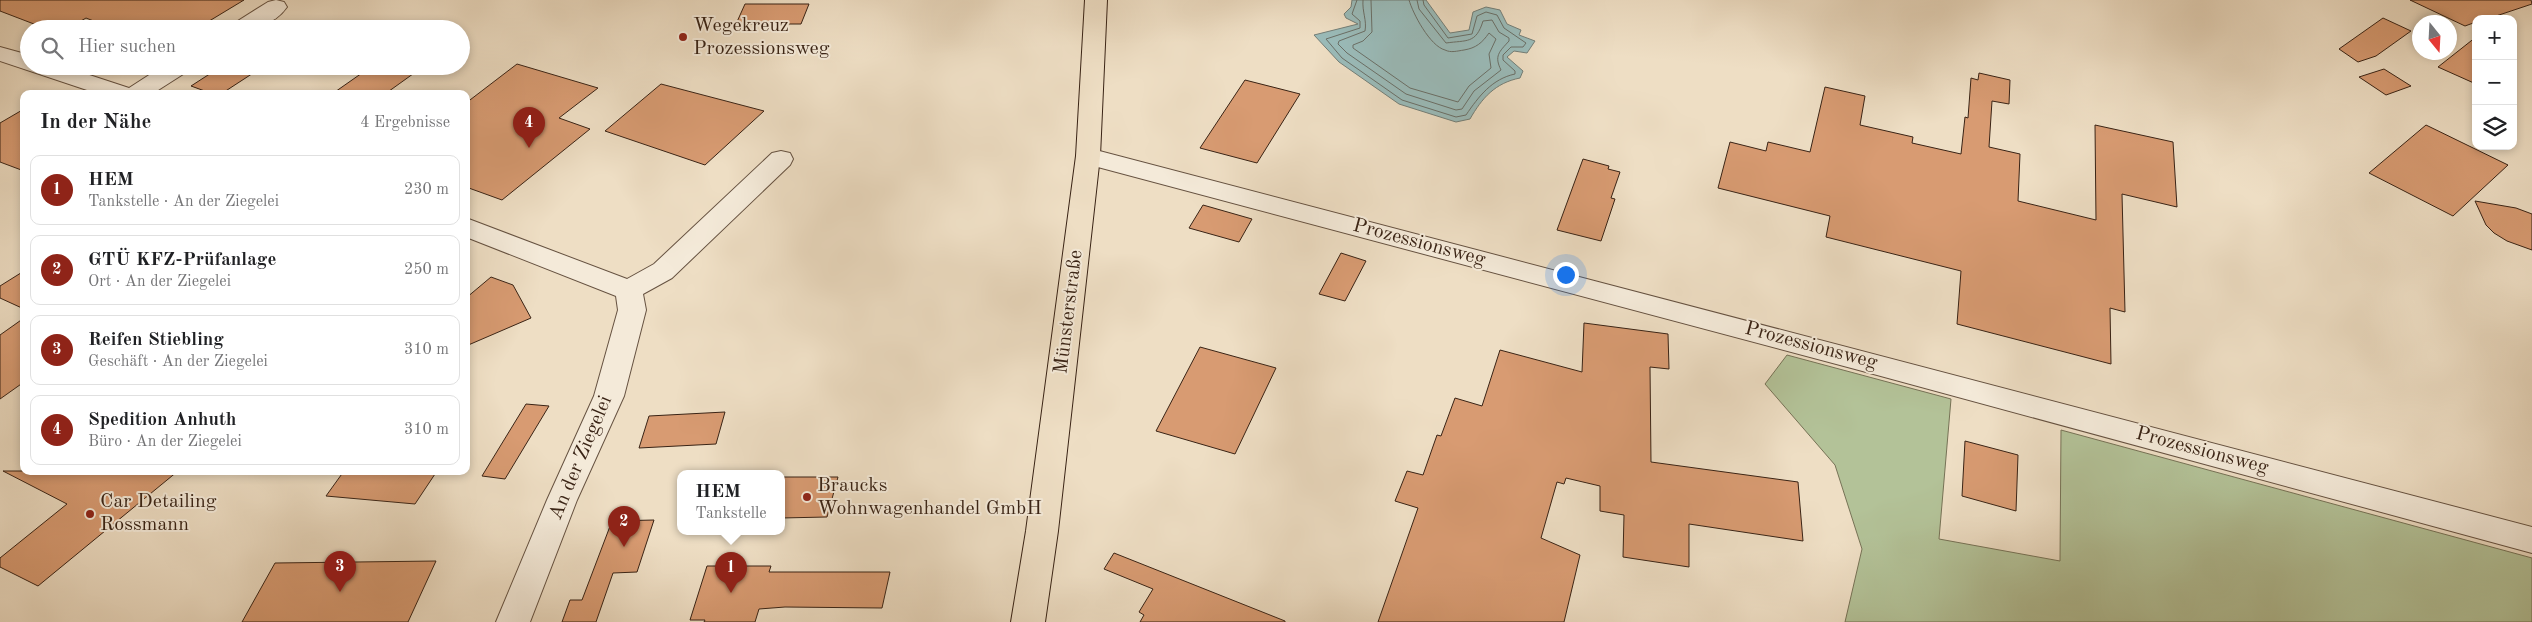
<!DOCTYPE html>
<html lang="de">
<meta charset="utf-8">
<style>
:root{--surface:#fff;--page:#f2f2f2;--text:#202124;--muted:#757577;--line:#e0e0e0;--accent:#8f2418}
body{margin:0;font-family:"Old Standard TT",serif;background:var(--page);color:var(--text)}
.controls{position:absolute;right:15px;top:15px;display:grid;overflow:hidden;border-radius:10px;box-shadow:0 2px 8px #0003}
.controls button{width:45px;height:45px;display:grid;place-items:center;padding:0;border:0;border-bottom:1px solid var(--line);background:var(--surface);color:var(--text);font:25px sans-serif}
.compass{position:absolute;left:2412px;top:15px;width:45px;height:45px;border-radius:50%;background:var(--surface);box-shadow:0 2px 8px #0003;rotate:162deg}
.you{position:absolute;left:1565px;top:274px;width:18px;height:18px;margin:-12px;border:4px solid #fff;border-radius:50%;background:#1a73e8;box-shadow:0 0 0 8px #1a73e833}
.badge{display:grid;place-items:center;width:32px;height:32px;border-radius:50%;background:var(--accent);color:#fff;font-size:16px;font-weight:700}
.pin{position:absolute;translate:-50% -41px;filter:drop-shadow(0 1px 2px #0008)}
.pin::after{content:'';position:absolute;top:26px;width:18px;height:15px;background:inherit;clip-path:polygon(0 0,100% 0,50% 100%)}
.popup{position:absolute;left:677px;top:470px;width:108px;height:65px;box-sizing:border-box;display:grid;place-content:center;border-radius:10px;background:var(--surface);filter:drop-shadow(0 1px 4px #0005);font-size:16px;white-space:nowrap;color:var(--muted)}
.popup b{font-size:19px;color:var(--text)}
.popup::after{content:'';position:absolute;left:50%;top:100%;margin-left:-10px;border:10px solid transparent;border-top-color:var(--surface)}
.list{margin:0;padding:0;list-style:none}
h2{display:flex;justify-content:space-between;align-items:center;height:65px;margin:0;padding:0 20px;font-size:21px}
h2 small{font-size:16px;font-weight:400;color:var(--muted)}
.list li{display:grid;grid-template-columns:32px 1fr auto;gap:15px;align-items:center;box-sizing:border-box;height:70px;margin:0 10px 10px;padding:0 10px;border:1px solid var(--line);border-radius:10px}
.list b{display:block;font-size:19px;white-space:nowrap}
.list p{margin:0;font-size:16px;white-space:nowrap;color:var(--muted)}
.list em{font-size:16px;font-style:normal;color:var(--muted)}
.icon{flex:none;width:28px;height:28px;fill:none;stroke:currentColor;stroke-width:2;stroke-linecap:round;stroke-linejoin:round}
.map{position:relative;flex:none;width:2532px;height:622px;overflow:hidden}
.search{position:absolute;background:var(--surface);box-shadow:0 2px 8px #0003;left:20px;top:20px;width:450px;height:55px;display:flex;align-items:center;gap:12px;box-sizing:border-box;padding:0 18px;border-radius:28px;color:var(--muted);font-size:19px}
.panel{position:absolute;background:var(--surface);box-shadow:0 2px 8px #0003;left:20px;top:90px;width:450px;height:385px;border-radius:10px}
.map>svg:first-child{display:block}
</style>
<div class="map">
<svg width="2532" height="622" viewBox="0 0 2532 622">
<rect width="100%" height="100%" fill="#eedec4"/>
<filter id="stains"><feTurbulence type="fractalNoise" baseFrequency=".004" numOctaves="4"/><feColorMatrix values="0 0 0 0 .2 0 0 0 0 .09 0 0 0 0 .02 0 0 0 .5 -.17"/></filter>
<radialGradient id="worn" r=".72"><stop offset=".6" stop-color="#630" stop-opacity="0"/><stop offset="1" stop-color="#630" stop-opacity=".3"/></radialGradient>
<!-- green -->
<path fill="#b3c298" stroke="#767256" d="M1787,355L1951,399L1939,539L2060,561L2061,430L2532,558V622H1845L1862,549L1835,465L1765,384Z"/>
<!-- water -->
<path fill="#9abbb9" stroke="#737e77" d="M1352,0H1426L1450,33L1469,30L1473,12L1486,7L1500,10L1507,24L1521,30L1519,35L1535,41L1527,53L1514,51L1507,57L1523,71L1520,78C1495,83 1482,98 1470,119L1456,122L1399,104L1339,62L1314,35L1358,24L1346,18L1344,14L1351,7Z"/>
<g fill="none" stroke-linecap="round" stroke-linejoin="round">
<!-- shore -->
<g stroke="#6a6f67" stroke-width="1">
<path d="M1357,0L1352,14L1360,21V28L1326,39L1342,58L1402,100L1456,117L1466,115C1479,96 1492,79 1515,74V71L1503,60V55L1511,47H1523L1526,43L1504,28L1497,15L1486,12L1477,16L1472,34L1448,38L1424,5L1423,0"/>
<path d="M1363,0C1362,12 1367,20 1365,31L1339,41L1338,44L1347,53L1406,94L1456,110L1462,109L1474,91L1501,70C1494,56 1499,52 1509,41V38L1499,32L1492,20L1483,21C1476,44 1467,40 1446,43L1419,9L1417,0"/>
<path d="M1371,0L1372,32L1363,41L1353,45V48L1410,88L1458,102L1469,86L1491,68L1489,54L1496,39L1489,33C1482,43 1476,48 1464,50C1457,51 1451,53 1445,50C1430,46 1413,14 1409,0"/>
</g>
</g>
<!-- building -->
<g fill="#d89b72" stroke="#392315">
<path d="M0,0H244L196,29H114L86,18L67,29H47L0,11Z"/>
<path d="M2410,0H2531L2532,4L2487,19H2476V22L2465,26Z"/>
<path d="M745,4H809L801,24H736Z"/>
<path d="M2383,18L2411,31L2376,56L2358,62L2339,49Z"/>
<path d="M2476,37V84L2438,67Z"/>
<path d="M517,64L598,88L559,118L590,129L502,200L466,187V103Z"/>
<path d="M222,66H264L221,94H213L191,86Z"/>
<path d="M372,66H424L385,94H332Z"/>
<path d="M2384,69L2411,86L2386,95L2359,77Z"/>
<path d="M1979,73L2010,80L2009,104L1992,101L1989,147L2020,154L2018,201L2096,220L2095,125L2173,142L2177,207L2122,194L2125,312L2110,308L2111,364L1957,324L1961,271L1826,237L1830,216L1718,188L1730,142L1766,151L1768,142L1810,152L1825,87L1865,96L1860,125L1913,137L1912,143L1961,154L1965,117L1968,118L1971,78L1978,80Z"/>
<path d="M1245,80L1300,94L1257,163L1200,148Z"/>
<path d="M661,84L764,111L705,165L605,131Z"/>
<path d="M24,109V171L0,162V123Z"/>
<path d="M2426,125L2508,165L2453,216L2369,173Z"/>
<path d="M1583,159L1609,166L1608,169L1620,172L1611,198L1615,199L1601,241L1557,230Z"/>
<path d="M2475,201L2516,208L2532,214V250L2507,241L2494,233L2486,225Z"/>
<path d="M1203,205L1252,219L1239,242L1189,228Z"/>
<path d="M1341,253L1366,261L1345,301L1319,294Z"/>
<path d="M24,271V309L0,298V286Z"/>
<path d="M491,277L513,285L531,318L466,346V298Z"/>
<path d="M24,318V382L0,399V335Z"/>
<path d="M1584,323L1668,334L1669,369L1650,367L1651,462L1798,482L1803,541L1689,524V567L1623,557L1624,515L1600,511V486L1566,478L1564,484L1557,482L1541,538L1580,555L1564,622H1378L1418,508L1395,501L1407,471L1423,475L1437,435L1441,436L1455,398L1482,406L1500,350L1582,372Z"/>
<path d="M1200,347L1276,368L1235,454L1156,431Z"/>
<path d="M526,404L549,406L505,479L482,476Z"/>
<path d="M725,412L716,444L639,448L649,416Z"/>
<path d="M1965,441L2018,455L2016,511L1962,496Z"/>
<path d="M3,471H178L38,586L0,567V558L67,504Z"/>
<path d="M344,471H437L415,504L326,496Z"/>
<path d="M781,477H838L827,517L781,518Z"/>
<path d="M654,520L637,572L613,573L596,622H562L570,600H582L612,521Z"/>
<path d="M1114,553L1285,621V622H1140L1144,615L1139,612L1153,589L1104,569Z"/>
<path d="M436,561L408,622H242L275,563Z"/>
<path d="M707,566H771L769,572H890L882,608L785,607L759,609L755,622H704L705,620H690Z"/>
</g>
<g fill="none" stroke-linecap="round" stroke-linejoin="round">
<!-- minor casing -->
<g stroke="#665241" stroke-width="2">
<g id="minor">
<path d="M276,0L284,2L287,7C273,27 251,29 230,29L233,24L268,2Z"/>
<path d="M0,47L29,55V66H62L129,88L163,66H191L188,71L152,94H99L0,61Z"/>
<path d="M1088,148L2532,527V553L1855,369L1079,162L1076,156L1079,150Z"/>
<path d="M781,151L790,153L793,159L790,165L672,278L643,294L646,310L624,396L577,500L530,622H496L547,500L594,396L618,310L616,296L466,237V218L627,279L654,264L772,153Z"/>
</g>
</g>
<!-- major casing -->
<g stroke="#392315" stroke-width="2">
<path id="major" d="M1085,0H1107L1100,156L1058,531L1045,622H1011L1026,531L1076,156Z"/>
</g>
<!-- minor -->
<use href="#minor" fill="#f4ead9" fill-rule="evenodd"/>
<!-- major -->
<use href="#major" fill="#eedec4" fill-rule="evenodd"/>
</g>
<!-- markers -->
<g fill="#8f2418" stroke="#f4ead9" stroke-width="2">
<circle cx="683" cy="37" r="5"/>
<circle cx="807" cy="497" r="5"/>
<circle cx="90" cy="514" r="5"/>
</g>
<g text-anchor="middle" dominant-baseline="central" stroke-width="4" stroke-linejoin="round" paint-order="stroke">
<!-- poi labels -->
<g font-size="20" fill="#392315" stroke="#f4ead9" text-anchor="start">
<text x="693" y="26">Wegekreuz<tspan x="693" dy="23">Prozessionsweg</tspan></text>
<text x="817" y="486">Braucks<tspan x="817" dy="23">Wohnwagenhandel GmbH</tspan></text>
<text x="100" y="502">Car Detailing<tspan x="100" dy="23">Rossmann</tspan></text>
</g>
<!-- street labels -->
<g font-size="20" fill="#392315" stroke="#f4ead9">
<text transform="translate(1419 243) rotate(15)">Prozessionsweg</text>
<text transform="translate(1069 312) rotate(-83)">Münsterstraße</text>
<text transform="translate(1811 346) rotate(15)">Prozessionsweg</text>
<text transform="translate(2202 451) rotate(15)">Prozessionsweg</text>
<text transform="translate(581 458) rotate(-67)">An der Ziegelei</text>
</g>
</g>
<rect width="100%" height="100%" filter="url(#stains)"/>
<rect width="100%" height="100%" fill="url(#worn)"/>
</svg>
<div class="controls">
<button>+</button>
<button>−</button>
<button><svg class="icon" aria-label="layers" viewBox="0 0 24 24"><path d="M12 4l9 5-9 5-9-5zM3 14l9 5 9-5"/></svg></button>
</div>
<svg class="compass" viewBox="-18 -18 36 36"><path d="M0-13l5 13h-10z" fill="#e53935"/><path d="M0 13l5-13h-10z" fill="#757577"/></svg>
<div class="you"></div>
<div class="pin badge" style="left:731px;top:593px">1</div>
<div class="popup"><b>HEM</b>Tankstelle</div>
<div class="pin badge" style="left:624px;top:547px">2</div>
<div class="pin badge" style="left:340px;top:592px">3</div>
<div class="pin badge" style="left:529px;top:148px">4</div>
<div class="search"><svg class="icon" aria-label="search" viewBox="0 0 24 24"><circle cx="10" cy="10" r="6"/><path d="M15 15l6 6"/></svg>Hier suchen</div>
<section class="panel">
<h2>In der Nähe<small>4 Ergebnisse</small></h2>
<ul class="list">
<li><span class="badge">1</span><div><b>HEM</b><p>Tankstelle · An der Ziegelei</p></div><em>230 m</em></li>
<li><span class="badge">2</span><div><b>GTÜ KFZ-Prüfanlage</b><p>Ort · An der Ziegelei</p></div><em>250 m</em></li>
<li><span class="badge">3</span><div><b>Reifen Stiebling</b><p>Geschäft · An der Ziegelei</p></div><em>310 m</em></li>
<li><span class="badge">4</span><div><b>Spedition Anhuth</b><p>Büro · An der Ziegelei</p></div><em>310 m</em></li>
</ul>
</section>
</div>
